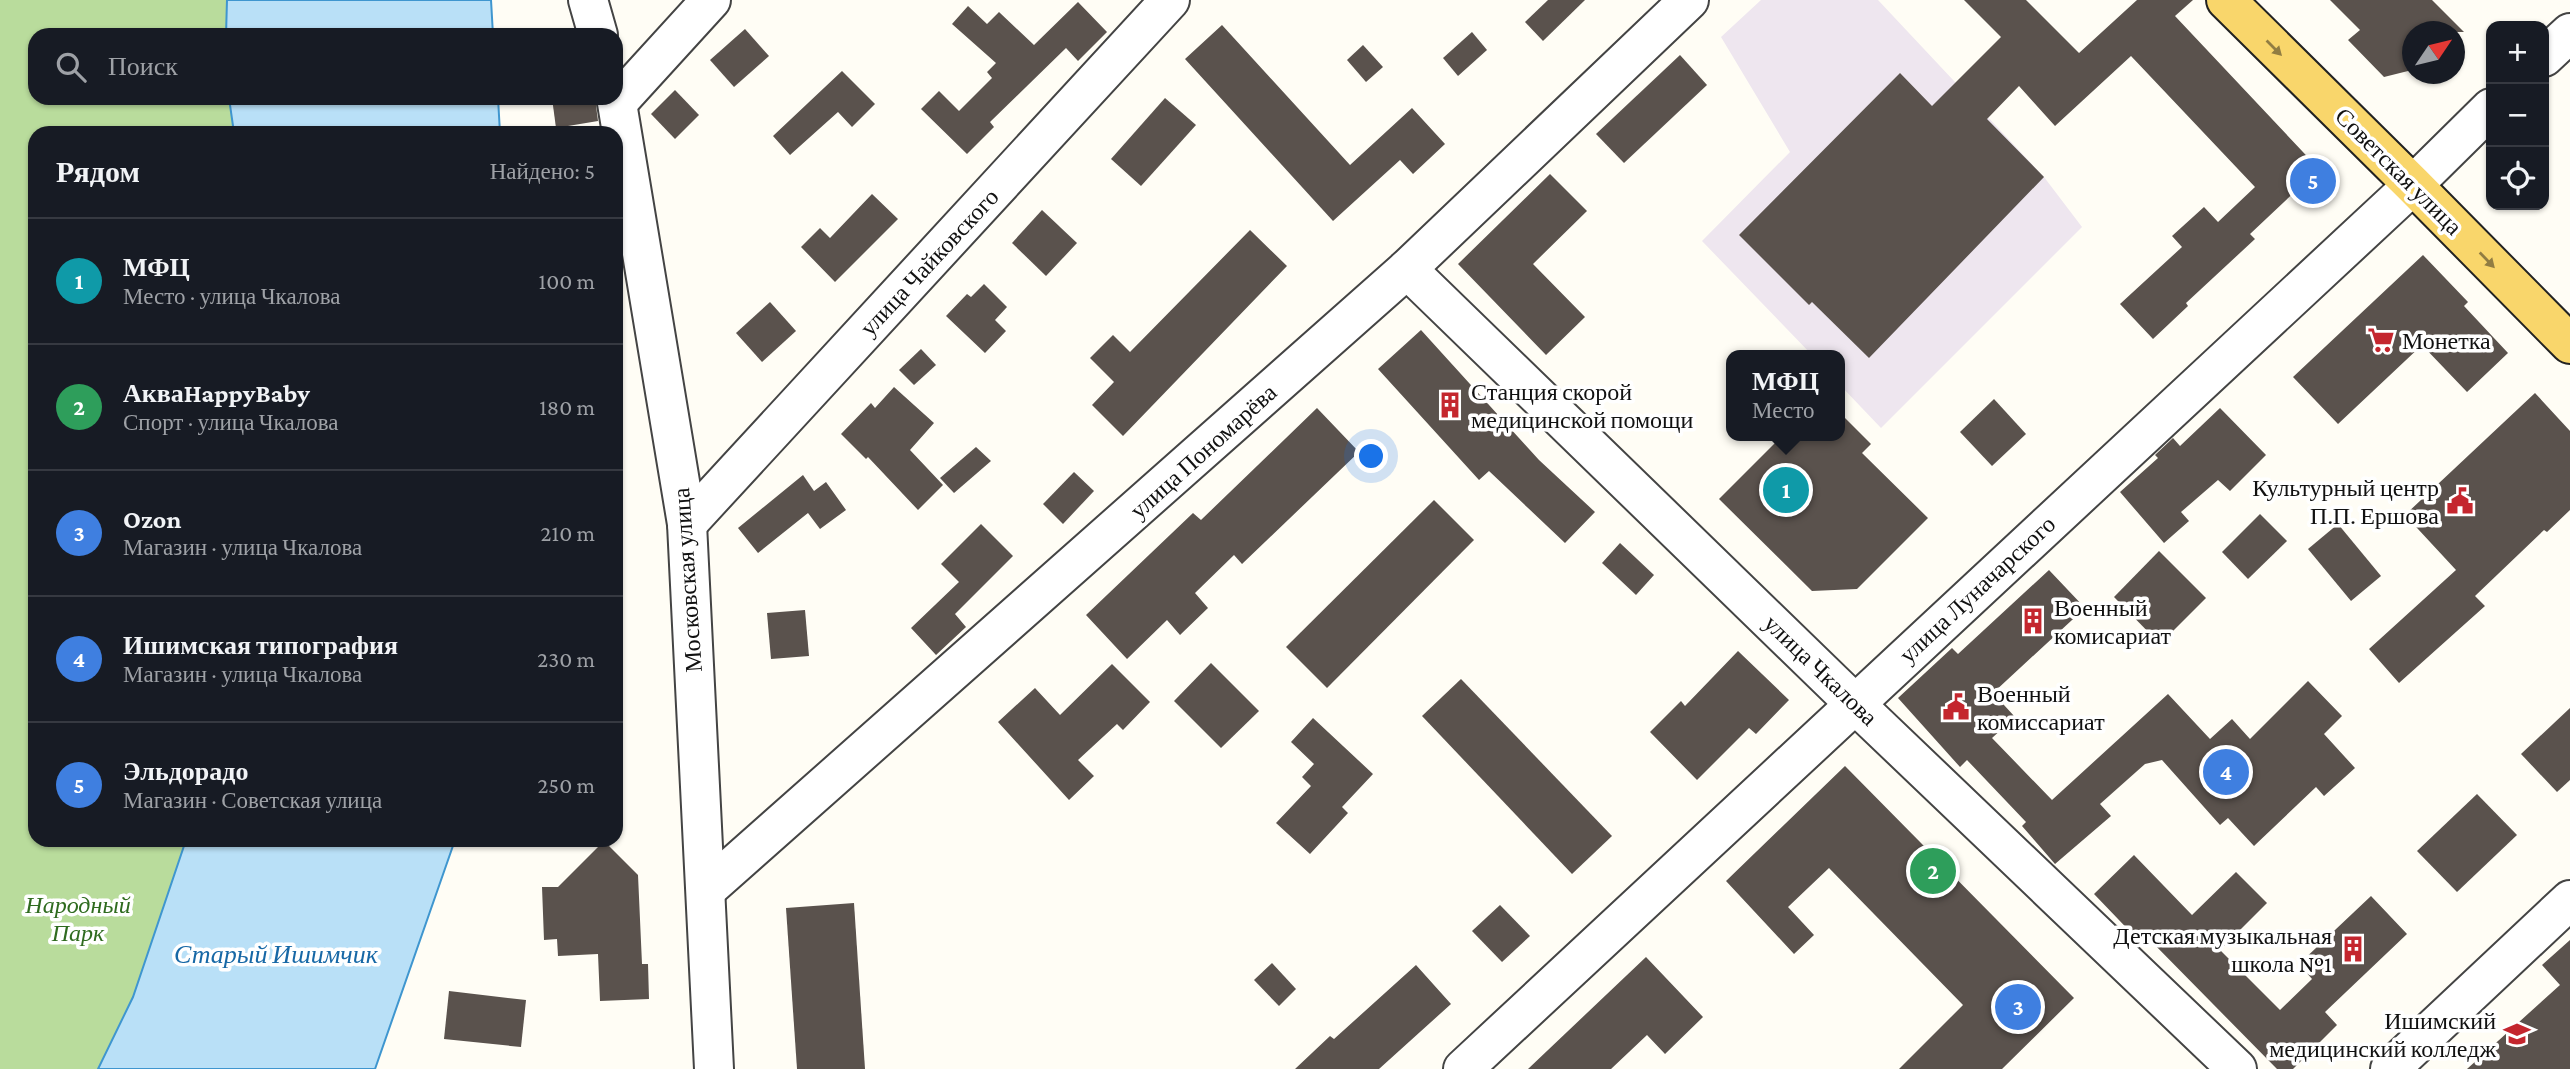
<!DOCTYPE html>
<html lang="ru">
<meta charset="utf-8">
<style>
:root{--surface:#171b24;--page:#20242c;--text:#f1f3f6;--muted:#9ea1a6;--line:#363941;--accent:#ea580c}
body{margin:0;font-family:"Crimson Pro",serif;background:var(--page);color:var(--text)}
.controls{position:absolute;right:21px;top:21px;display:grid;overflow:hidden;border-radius:14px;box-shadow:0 2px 5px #0004}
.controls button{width:63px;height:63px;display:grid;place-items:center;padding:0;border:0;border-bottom:2px solid var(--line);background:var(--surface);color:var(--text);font:35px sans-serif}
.compass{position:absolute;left:2402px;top:21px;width:63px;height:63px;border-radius:50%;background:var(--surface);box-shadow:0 2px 5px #0004;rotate:55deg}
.you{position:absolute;left:1372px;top:457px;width:24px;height:24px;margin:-18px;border:5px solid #fff;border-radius:50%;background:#1a73e8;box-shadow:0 0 0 10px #1a73e833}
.badge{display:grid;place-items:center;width:46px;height:46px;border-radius:50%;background:var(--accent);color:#fff;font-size:23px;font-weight:700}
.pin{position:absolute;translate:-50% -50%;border:4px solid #fff;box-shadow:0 2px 7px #0006}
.popup{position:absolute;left:1726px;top:350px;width:119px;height:91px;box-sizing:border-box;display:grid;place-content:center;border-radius:14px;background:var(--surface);filter:drop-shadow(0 2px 5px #0005);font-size:23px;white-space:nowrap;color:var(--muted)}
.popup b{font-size:26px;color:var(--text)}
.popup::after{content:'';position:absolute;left:50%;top:100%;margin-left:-14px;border:14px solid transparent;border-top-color:var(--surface)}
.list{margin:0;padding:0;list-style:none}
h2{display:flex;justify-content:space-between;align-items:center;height:91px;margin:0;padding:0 28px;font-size:30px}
h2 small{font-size:23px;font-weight:400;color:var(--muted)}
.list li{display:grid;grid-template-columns:46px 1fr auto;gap:21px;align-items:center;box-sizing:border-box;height:126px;padding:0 28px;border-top:2px solid var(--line)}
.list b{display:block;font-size:26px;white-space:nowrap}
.list p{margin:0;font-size:23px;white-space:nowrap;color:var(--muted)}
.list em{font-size:23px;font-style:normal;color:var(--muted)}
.icon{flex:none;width:38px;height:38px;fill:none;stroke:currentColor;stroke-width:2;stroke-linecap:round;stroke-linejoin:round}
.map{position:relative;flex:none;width:2570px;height:1069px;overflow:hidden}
.search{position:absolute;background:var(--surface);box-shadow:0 2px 5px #0004;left:28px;top:28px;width:595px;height:77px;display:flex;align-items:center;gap:18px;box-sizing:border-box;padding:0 24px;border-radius:21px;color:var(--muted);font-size:26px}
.panel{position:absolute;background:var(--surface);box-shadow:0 2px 5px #0004;left:28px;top:126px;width:595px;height:721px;border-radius:21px}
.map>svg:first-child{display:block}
</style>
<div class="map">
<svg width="2570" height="1069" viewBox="0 0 2570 1069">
<rect width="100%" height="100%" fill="#fffdf5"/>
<!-- industrial -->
<path fill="#eee6ef" d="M1761,0H1878L2044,177L2082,227L1881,428L1840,385V355H1812L1702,241L1790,152L1721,37Z"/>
<!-- forest -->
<path fill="#b9dc9c" d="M0,0H227L226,35H35V98H229L234,133H35V840H186L133,997L98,1069H0Z"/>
<!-- water -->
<g fill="#b9e0f7" stroke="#3f96cf" stroke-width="2">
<path d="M227,0H491L493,35H226Z"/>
<path d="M229,98H498L500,133H234Z"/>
<path d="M186,840H455L375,1069H98L133,997Z"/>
</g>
<!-- building -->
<g fill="#5a524d">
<path d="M1548,0H1585L1543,41L1525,22Z"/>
<path d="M1964,0H2026L2079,53L2137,0H2193L2175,16L2319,169L2250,234L2255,239L2186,303L2188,306L2153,339L2120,304L2182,247L2172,236L2204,207L2218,222L2255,187L2131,56L2055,126L2019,86L1987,119L2044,177L1869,358L1812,302L1809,305L1739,235L1900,73L1932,106L2001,37Z"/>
<path d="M2330,0H2432L2464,32H2412V70L2384,77L2348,40L2360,30Z"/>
<path d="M1078,2L1107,32L1078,61L1066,48L990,122L994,127L967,154L921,109L939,91L959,111L992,78L987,72L996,63L952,24L968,6L987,24L999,12L1034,45Z"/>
<path d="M1222,25L1350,165L1412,108L1445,144L1413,174L1400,160L1333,221L1185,59Z"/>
<path d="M745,29L769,56L734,87L710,60Z"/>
<path d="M1472,32L1487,50L1458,76L1443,58Z"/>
<path d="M1363,45L1383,67L1366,82L1347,60Z"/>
<path d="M1680,55L1707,85L1624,163L1596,134Z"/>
<path d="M842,71L875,104L852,127L838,112L790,155L773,136Z"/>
<path d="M675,90L699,115L675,139L651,114Z"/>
<path d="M552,98H595L598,121L556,128Z"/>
<path d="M1165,98L1196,125L1141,186L1111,159Z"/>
<path d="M1550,174L1587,211L1533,264L1585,317L1546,355L1458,264Z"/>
<path d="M872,194L898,219L835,282L801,247L820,228L830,238Z"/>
<path d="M1042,210L1077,243L1046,276L1012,243Z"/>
<path d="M1250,230L1287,266L1123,436L1092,405L1114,382L1090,358L1113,335L1130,352Z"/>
<path d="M2423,255L2468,302L2464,306L2508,353L2467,392L2422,345L2338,424L2293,377Z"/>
<path d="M984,284L1007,307L995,320L1006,331L985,353L946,316L967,294L971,297Z"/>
<path d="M770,302L796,331L762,362L736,333Z"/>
<path d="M1421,330L1539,460L1595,512L1565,543L1489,471L1479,480L1378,369Z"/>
<path d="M921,349L936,365L914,385L899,370Z"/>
<path d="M894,387L934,423L910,450L943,485L918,510L868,457L866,459L841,434L871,403L875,408Z"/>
<path d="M2535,393L2570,431V510L2547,532L2544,530L2475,596L2485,606L2399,683L2369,649L2456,570L2405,515Z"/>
<path d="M1994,399L2026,434L1992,466L1960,432Z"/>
<path d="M1317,408L1359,452L1242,564L1234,555L1195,593L1208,608L1180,635L1167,620L1127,659L1086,615L1193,513L1201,520Z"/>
<path d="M2220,408L2266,455L2230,491L2218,480L2181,512L2189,521L2164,543L2120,492L2158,458L2155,455L2173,438L2180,446Z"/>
<path d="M1840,413L1871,444L1862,453L1928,518L1857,589L1812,591L1719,499L1782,436H1840Z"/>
<path d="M976,447L991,461L954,493L940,478Z"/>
<path d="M1074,472L1094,491L1063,524L1043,504Z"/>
<path d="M803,475L814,491L826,482L846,510L820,529L808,513L758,553L738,528Z"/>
<path d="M1434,500L1474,540L1327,688L1286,647Z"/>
<path d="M2260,514L2287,541L2248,579L2222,552Z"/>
<path d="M981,524L1013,556L955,614L966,627L936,655L911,628L959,582L941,564Z"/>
<path d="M2338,524L2381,576L2351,601L2308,549Z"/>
<path d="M1620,543L1654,575L1636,595L1602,563Z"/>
<path d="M2159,551L2206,598L2160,644L2114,597Z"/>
<path d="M2049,570L2085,608L1993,693L2015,717L1992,738L2052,800L2168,694L2210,739L2232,719L2250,739L2308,681L2342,716L2324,734L2355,768L2324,796L2316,787L2254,846L2228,818L2220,825L2162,760L2145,764L2100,804L2111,816L2055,864L2022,826L2026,822L1967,760L1960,767L1898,698L1952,648L1958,654Z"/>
<path d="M805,610L809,656L771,659L767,613Z"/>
<path d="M1738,651L1789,700L1756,734L1749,728L1697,780L1650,732L1681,701L1685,706Z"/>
<path d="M1211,663L1259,711L1221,748L1174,701Z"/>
<path d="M1112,664L1150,702L1123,730L1117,724L1078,760L1094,776L1069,800L998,722L1035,688L1060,715Z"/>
<path d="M1461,679L1612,836L1572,874L1422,716Z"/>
<path d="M2570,708V780L2557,792L2521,754Z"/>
<path d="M1313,718L1373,774L1342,807L1348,813L1310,854L1276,823L1311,786L1302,777L1314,764L1291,742Z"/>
<path d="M1845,766L2074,998L2002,1069H1899L1963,1005L1829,868L1788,907L1814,935L1794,954L1726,881Z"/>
<path d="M2477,794L2517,835L2457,892L2417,851Z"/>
<path d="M604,841L638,875L642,964H648L649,999L600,1001L598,954L558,956L557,939L544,940L542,887H558Z"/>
<path d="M2134,855L2192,915L2236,872L2267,903L2220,950L2280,1010L2312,979L2299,964L2371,896L2407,934L2325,1012L2337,1025L2293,1069H2277L2148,938L2142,944L2094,894Z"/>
<path d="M854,903L865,1069H797L786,908Z"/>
<path d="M1500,905L1530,936L1502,962L1472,931Z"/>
<path d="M2570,940V1069H2467L2560,985L2542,965Z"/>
<path d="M1646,957L1703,1017L1665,1054L1647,1035L1611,1069H1528Z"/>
<path d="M1272,963L1296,989L1279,1006L1254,980Z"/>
<path d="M1416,965L1451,1004L1379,1069H1295L1330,1036L1334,1039Z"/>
<path d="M449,991L526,1000L521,1047L444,1039Z"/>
</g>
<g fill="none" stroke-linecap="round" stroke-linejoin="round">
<!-- minor casing -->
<g stroke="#444" stroke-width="42">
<g id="minor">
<path d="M588,0L598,35"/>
<path d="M2544,57L2570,33"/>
<path d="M616,97L687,524L714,1069"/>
<path d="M618,102L711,0"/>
<path d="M1407,269L1854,703L2237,1069"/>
<path d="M687,524L1170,0"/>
<path d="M706,890L1407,269L1689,0"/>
<path d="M1463,1069L2413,185L2491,108"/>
<path d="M2390,1069L2570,900"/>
</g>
</g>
<!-- major casing -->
<g stroke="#222" stroke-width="42">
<path id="major" d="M2226,0L2413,185L2570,344"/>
</g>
<!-- minor -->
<use href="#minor" stroke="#fff" stroke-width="38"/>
<!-- major -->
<use href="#major" stroke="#f9d66b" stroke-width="38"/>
</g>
<!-- one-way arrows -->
<defs><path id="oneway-solid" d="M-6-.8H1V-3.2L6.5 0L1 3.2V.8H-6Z" transform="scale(1.75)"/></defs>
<g fill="#917d42">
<use href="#oneway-solid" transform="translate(2274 48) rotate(45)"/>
<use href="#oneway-solid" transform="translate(2487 260) rotate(46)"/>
</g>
<!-- icons -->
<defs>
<g id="supermarket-bare" transform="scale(2.1)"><path d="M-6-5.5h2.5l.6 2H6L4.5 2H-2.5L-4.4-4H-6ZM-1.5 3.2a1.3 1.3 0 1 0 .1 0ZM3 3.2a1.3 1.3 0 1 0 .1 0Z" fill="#c4262e" stroke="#fff" stroke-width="2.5" paint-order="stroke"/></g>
<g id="building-bare" transform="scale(2.1)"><path d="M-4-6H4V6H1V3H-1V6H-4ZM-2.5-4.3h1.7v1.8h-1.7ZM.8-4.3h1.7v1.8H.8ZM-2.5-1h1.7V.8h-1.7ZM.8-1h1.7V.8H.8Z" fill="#c4262e" stroke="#fff" stroke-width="2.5" paint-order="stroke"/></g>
<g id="civic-bare" transform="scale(2.1)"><path d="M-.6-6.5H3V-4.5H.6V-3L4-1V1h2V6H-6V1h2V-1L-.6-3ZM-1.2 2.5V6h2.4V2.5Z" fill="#c4262e" stroke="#fff" stroke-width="2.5" paint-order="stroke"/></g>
<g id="university-bare" transform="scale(2.1)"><path d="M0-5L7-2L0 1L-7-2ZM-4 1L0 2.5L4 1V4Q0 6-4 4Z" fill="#c4262e" stroke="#fff" stroke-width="2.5" paint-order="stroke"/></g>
</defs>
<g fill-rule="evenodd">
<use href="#supermarket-bare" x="2381" y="340"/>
<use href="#building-bare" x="1450" y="405"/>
<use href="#civic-bare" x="2460" y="501"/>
<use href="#building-bare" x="2033" y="621"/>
<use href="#civic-bare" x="1956" y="707"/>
<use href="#building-bare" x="2353" y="949"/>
<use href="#university-bare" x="2517" y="1034"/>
</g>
<g text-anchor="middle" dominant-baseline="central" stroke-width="7" stroke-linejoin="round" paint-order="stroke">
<!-- street labels -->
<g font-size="24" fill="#111" stroke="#fff">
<text transform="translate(2399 171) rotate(45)">Советская улица</text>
<text transform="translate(929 262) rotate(-47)">улица Чайковского</text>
<text transform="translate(1203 451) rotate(-42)">улица Пономарёва</text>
<text transform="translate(687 580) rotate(-94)">Московская улица</text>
<text transform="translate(1977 589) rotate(-43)">улица Луначарского</text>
<text transform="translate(1821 670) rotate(44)">улица Чкалова</text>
</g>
<!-- poi labels -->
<g font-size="24" fill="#111" stroke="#fff" text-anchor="start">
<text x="2402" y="340">Монетка</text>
<text x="1471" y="391">Станция скорой<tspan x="1471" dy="28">медицинской помощи</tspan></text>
<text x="2439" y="487" text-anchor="end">Культурный центр<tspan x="2439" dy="28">П.П. Ершова</tspan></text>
<text x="2054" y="607">Военный<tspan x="2054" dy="28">комисариат</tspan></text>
<text x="1977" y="693">Военный<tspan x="1977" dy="28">комиссариат</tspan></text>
<text x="2332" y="935" text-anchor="end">Детская музыкальная<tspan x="2332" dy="28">школа №1</tspan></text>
<text x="2496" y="1020" text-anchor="end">Ишимский<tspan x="2496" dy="28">медицинский колледж</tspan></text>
</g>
<!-- park labels -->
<g font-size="24" font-style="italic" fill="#2f6b1f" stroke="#fff">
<text x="78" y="904">Народный<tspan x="78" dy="28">Парк</tspan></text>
</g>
<!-- water labels -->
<g font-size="26" font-style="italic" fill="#1768a6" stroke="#fff">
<text x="276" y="954">Старый Ишимчик</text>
</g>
</g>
</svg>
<div class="controls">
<button>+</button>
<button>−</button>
<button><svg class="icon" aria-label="locate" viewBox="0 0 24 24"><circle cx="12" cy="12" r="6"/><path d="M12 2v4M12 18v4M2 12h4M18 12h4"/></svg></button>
</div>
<svg class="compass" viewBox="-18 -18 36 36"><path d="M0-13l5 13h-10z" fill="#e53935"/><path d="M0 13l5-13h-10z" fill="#9ea1a6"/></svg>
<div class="you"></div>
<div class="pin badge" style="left:1786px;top:490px;background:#0f9aa8">1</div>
<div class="popup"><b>МФЦ</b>Место</div>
<div class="pin badge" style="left:1933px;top:871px;background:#2e9e5b">2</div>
<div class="pin badge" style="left:2018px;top:1007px;background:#3f7fe0">3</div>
<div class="pin badge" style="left:2226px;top:772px;background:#3f7fe0">4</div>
<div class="pin badge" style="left:2313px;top:181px;background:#3f7fe0">5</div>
<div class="search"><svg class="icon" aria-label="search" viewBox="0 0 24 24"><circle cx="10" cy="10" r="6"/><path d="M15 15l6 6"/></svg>Поиск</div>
<section class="panel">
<h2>Рядом<small>Найдено: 5</small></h2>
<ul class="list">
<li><span class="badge" style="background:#0f9aa8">1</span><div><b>МФЦ</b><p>Место · улица Чкалова</p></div><em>100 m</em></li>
<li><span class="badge" style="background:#2e9e5b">2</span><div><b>АкваHappyBaby</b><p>Спорт · улица Чкалова</p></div><em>180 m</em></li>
<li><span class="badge" style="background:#3f7fe0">3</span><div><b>Ozon</b><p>Магазин · улица Чкалова</p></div><em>210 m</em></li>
<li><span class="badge" style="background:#3f7fe0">4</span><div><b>Ишимская типография</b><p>Магазин · улица Чкалова</p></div><em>230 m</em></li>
<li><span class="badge" style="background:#3f7fe0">5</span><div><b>Эльдорадо</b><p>Магазин · Советская улица</p></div><em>250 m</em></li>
</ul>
</section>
</div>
